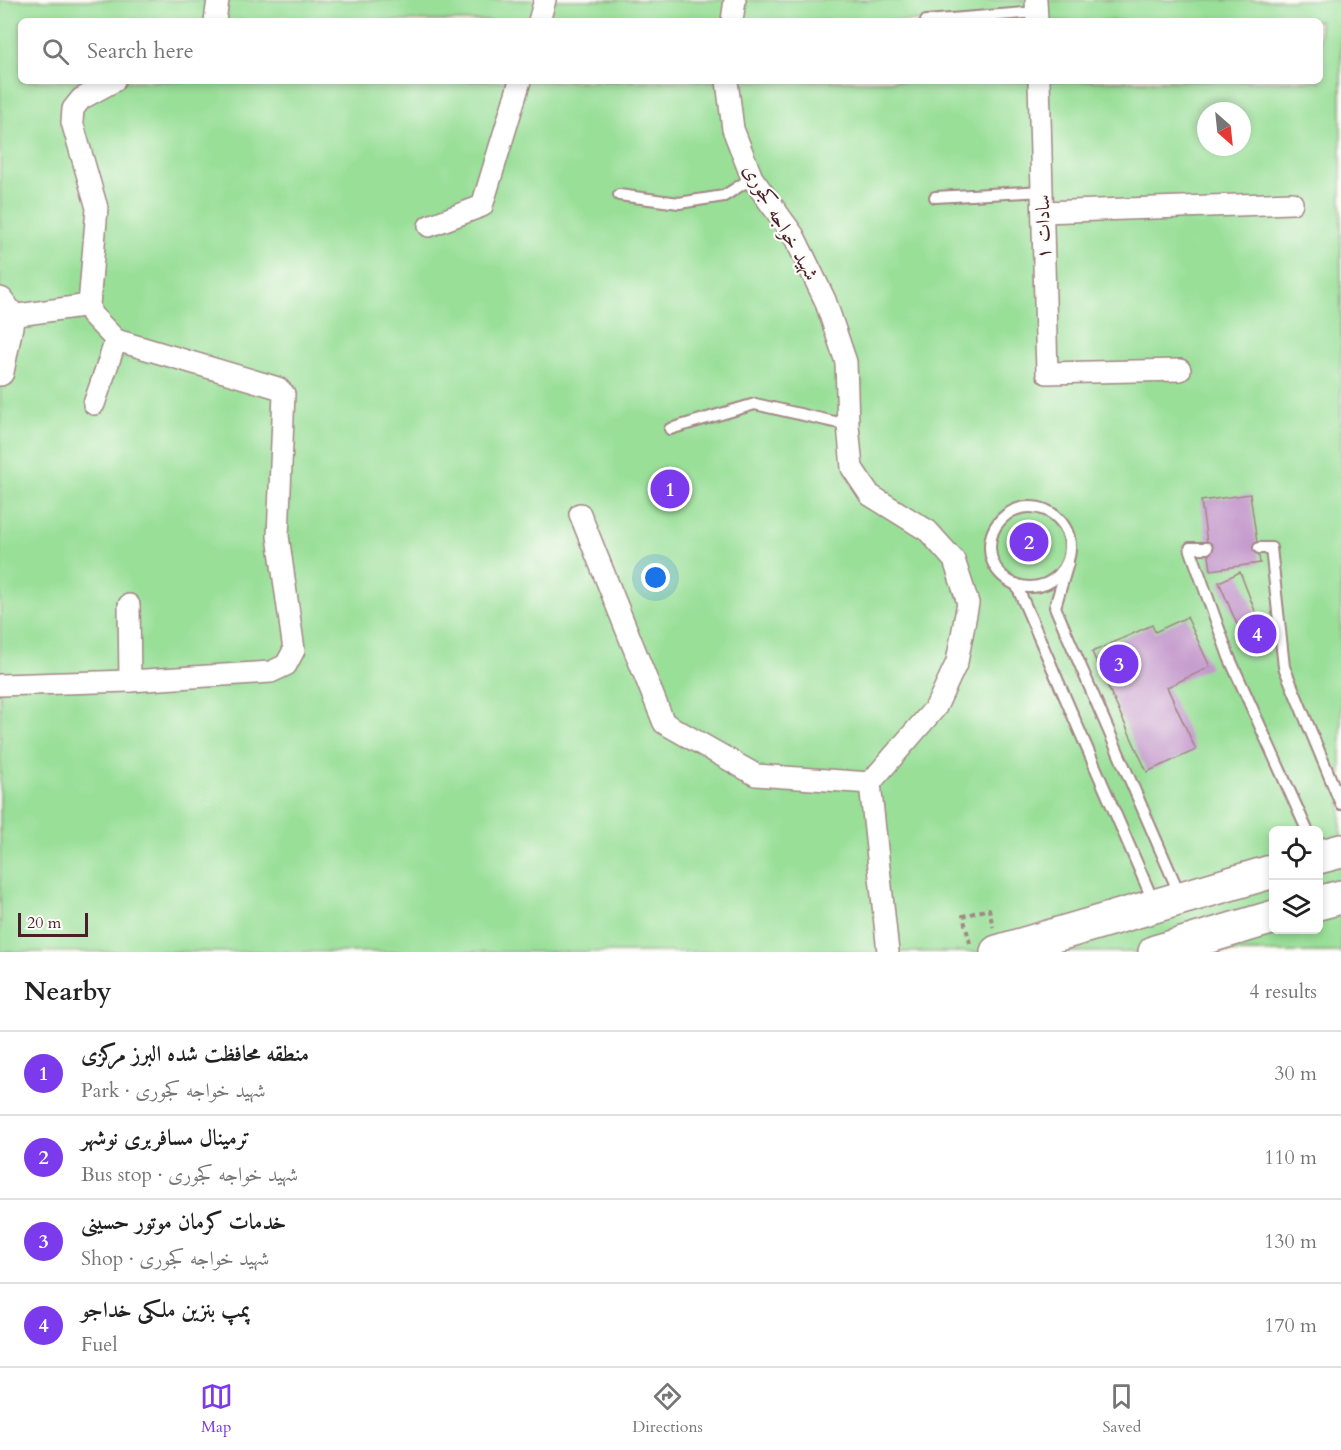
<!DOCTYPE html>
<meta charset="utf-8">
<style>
:root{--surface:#fff;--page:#f2f2f2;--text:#222;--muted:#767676;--line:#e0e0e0;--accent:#7c3aed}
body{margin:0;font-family:Cardo,Amiri,serif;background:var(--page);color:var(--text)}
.controls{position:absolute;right:18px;bottom:18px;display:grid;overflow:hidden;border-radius:9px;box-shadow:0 3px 9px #0003}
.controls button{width:54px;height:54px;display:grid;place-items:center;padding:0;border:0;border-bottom:2px solid var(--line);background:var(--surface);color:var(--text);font:30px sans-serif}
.compass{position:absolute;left:1197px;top:102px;width:54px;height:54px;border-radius:50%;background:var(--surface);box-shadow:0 3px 9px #0003;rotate:153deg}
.scale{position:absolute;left:18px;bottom:15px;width:70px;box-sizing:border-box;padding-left:6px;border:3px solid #4a1f2b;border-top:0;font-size:16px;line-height:21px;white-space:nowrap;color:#4a1f2b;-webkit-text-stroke:4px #fdfcf7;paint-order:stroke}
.you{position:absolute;left:656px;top:578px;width:21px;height:21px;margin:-15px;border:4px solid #fff;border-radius:50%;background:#1a73e8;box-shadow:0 0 0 9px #1a73e833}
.badge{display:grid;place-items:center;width:39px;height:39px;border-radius:50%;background:var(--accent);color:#fff;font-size:20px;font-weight:700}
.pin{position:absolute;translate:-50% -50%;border:3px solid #fff;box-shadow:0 2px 6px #0006}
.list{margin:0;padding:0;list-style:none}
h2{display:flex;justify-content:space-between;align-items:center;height:78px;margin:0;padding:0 24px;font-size:26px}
h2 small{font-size:20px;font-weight:400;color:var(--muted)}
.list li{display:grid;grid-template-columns:39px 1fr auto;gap:18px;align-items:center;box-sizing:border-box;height:84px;padding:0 24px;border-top:2px solid var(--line)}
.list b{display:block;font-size:22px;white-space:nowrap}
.list p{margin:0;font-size:20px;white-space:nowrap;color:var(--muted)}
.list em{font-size:20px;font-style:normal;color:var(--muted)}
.icon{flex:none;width:33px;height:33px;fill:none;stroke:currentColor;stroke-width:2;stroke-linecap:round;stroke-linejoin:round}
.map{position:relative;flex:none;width:1341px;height:952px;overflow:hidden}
.search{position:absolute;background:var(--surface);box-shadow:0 3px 9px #0003;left:18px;right:18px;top:18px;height:66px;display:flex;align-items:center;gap:15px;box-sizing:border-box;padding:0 21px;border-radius:9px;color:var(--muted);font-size:22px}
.sheet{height:414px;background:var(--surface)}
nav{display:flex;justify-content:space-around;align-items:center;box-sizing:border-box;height:84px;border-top:2px solid var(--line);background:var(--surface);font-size:16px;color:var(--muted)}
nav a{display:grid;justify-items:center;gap:3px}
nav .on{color:var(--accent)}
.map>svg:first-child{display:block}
</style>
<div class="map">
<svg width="1341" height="952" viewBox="0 0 1341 952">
<rect width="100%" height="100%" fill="#fdfcf7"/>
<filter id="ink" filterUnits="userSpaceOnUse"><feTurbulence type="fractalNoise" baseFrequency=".0167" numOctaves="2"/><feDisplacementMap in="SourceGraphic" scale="12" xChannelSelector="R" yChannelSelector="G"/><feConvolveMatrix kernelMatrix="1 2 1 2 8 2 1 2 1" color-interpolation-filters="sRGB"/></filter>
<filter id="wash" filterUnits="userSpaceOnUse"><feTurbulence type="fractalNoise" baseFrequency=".008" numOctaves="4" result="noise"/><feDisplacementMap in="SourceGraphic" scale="24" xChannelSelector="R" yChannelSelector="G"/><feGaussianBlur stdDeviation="1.35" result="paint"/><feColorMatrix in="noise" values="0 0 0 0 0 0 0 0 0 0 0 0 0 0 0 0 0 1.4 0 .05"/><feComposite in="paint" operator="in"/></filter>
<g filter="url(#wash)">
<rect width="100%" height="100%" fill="#f8eedd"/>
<!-- green -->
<path fill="#99df98" stroke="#727f62" stroke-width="1.5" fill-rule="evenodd" d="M0,0H1341V952H0ZM21,21H1320V81H21ZM1206,111H1242V147H1206ZM1274,830H1318V930H1274Z"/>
<g id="blocks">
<!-- building -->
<g fill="#c092c9">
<path d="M1250,494L1260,563L1211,570L1201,501Z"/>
<path d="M1240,572L1267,642L1248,650L1219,582Z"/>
<path d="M1187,617L1210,667L1167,687L1196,750L1147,772L1092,652L1152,625L1155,632Z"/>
</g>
</g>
</g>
<g filter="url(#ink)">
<use href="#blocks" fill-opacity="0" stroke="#a18684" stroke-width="1.5"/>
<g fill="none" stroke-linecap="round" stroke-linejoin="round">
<!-- service casing -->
<g stroke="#a18684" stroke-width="14">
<g id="service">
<path d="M926,21L1037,12"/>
<path d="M619,195L679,203L724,196L752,178"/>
<path d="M935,197L1043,191"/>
<path d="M670,429L755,404L848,425"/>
<circle cx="1030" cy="547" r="40"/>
<path d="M1207,548H1190L1229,657L1307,830"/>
<path d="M1259,548H1271L1284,667L1341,804"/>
<path d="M1068,563L1055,607L1180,895"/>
<path d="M1016,584L1154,903"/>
</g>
</g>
<!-- minor casing -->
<g stroke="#a18684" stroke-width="24">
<g id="minor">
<path d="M1036,0L1037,21"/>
<path d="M215,21L218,0"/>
<path d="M539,21L545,0"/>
<path d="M732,21L735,0"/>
<path d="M727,81L733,129L752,178L794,236L825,300L846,362L848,425L852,468L870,495L928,531L954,560L968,603L957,662L936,707L870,783"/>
<path d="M1039,81L1047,373L1180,370"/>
<path d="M1043,212L1292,203"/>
<path d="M429,226L482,206L520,81"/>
<path d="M11,316L89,305"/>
<path d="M94,404L116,340"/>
<path d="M580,514L664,723L756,775L870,783L888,952"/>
<path d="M129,605L130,681"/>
<path d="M0,685L130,681L271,672L286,665L294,650L278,536L284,394L278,388L116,340L91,314L89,305L97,208L72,122L73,109L81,99L114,81"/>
</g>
</g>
<!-- tertiary casing -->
<g stroke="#a18684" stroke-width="30">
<path id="tertiary" d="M0,301L11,316L0,372"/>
</g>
<!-- trunk casing -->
<g stroke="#a18684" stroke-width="36">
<g id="trunk">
<path d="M1318,857L1341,851"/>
<path d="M1318,903L1341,897"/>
<path d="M997,952L1274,871"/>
<path d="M1155,952L1274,917"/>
</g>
</g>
<!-- path -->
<path stroke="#a18684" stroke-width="4" stroke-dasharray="4.5 4.5" stroke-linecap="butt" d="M970,943L963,916L989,909L993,927"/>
<!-- service -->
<use href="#service" stroke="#fff" stroke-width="10"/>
<!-- minor -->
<use href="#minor" stroke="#fff" stroke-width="21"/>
<!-- tertiary -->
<use href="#tertiary" stroke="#fff" stroke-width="27"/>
<!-- trunk -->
<use href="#trunk" stroke="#fff" stroke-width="33"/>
</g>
</g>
<g text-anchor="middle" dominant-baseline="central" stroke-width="4.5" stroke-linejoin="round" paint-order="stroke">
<!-- street labels -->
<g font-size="20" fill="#4a1f2b" stroke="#fdfcf7">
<text transform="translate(781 222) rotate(60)">شهید خواجه کجوری</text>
<text transform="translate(1043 227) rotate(-91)">سادات ۱</text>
</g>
</g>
</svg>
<div class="controls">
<button><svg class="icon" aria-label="locate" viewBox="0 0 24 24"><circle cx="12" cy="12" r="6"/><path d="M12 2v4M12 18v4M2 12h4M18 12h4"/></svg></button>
<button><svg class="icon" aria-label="layers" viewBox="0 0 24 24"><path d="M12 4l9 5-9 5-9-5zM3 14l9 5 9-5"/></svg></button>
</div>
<svg class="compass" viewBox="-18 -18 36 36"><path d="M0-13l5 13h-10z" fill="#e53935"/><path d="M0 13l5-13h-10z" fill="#767676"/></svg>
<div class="scale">20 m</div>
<div class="you"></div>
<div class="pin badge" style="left:670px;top:489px">1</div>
<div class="pin badge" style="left:1029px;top:542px">2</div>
<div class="pin badge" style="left:1119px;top:664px">3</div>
<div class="pin badge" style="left:1257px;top:634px">4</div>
<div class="search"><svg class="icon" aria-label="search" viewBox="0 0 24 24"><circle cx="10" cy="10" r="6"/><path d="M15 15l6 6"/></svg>Search here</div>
</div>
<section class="sheet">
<h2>Nearby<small>4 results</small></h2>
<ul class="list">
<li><span class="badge">1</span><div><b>منطقه محافظت شده البرز مرکزی</b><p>Park · شهید خواجه کجوری</p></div><em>30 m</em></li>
<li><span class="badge">2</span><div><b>ترمینال مسافربری نوشهر</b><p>Bus stop · شهید خواجه کجوری</p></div><em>110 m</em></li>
<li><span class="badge">3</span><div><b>خدمات کرمان موتور حسینی</b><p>Shop · شهید خواجه کجوری</p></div><em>130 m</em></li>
<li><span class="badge">4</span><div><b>پمپ بنزین ملکی خداجو</b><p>Fuel</p></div><em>170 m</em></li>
</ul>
</section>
<nav>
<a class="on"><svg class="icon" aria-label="map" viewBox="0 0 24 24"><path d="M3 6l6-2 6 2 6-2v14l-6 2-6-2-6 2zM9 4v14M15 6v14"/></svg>Map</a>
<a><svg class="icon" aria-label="directions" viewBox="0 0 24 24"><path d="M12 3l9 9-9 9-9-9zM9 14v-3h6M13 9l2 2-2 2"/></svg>Directions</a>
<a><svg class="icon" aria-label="saved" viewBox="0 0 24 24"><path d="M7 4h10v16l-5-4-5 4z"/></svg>Saved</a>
</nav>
